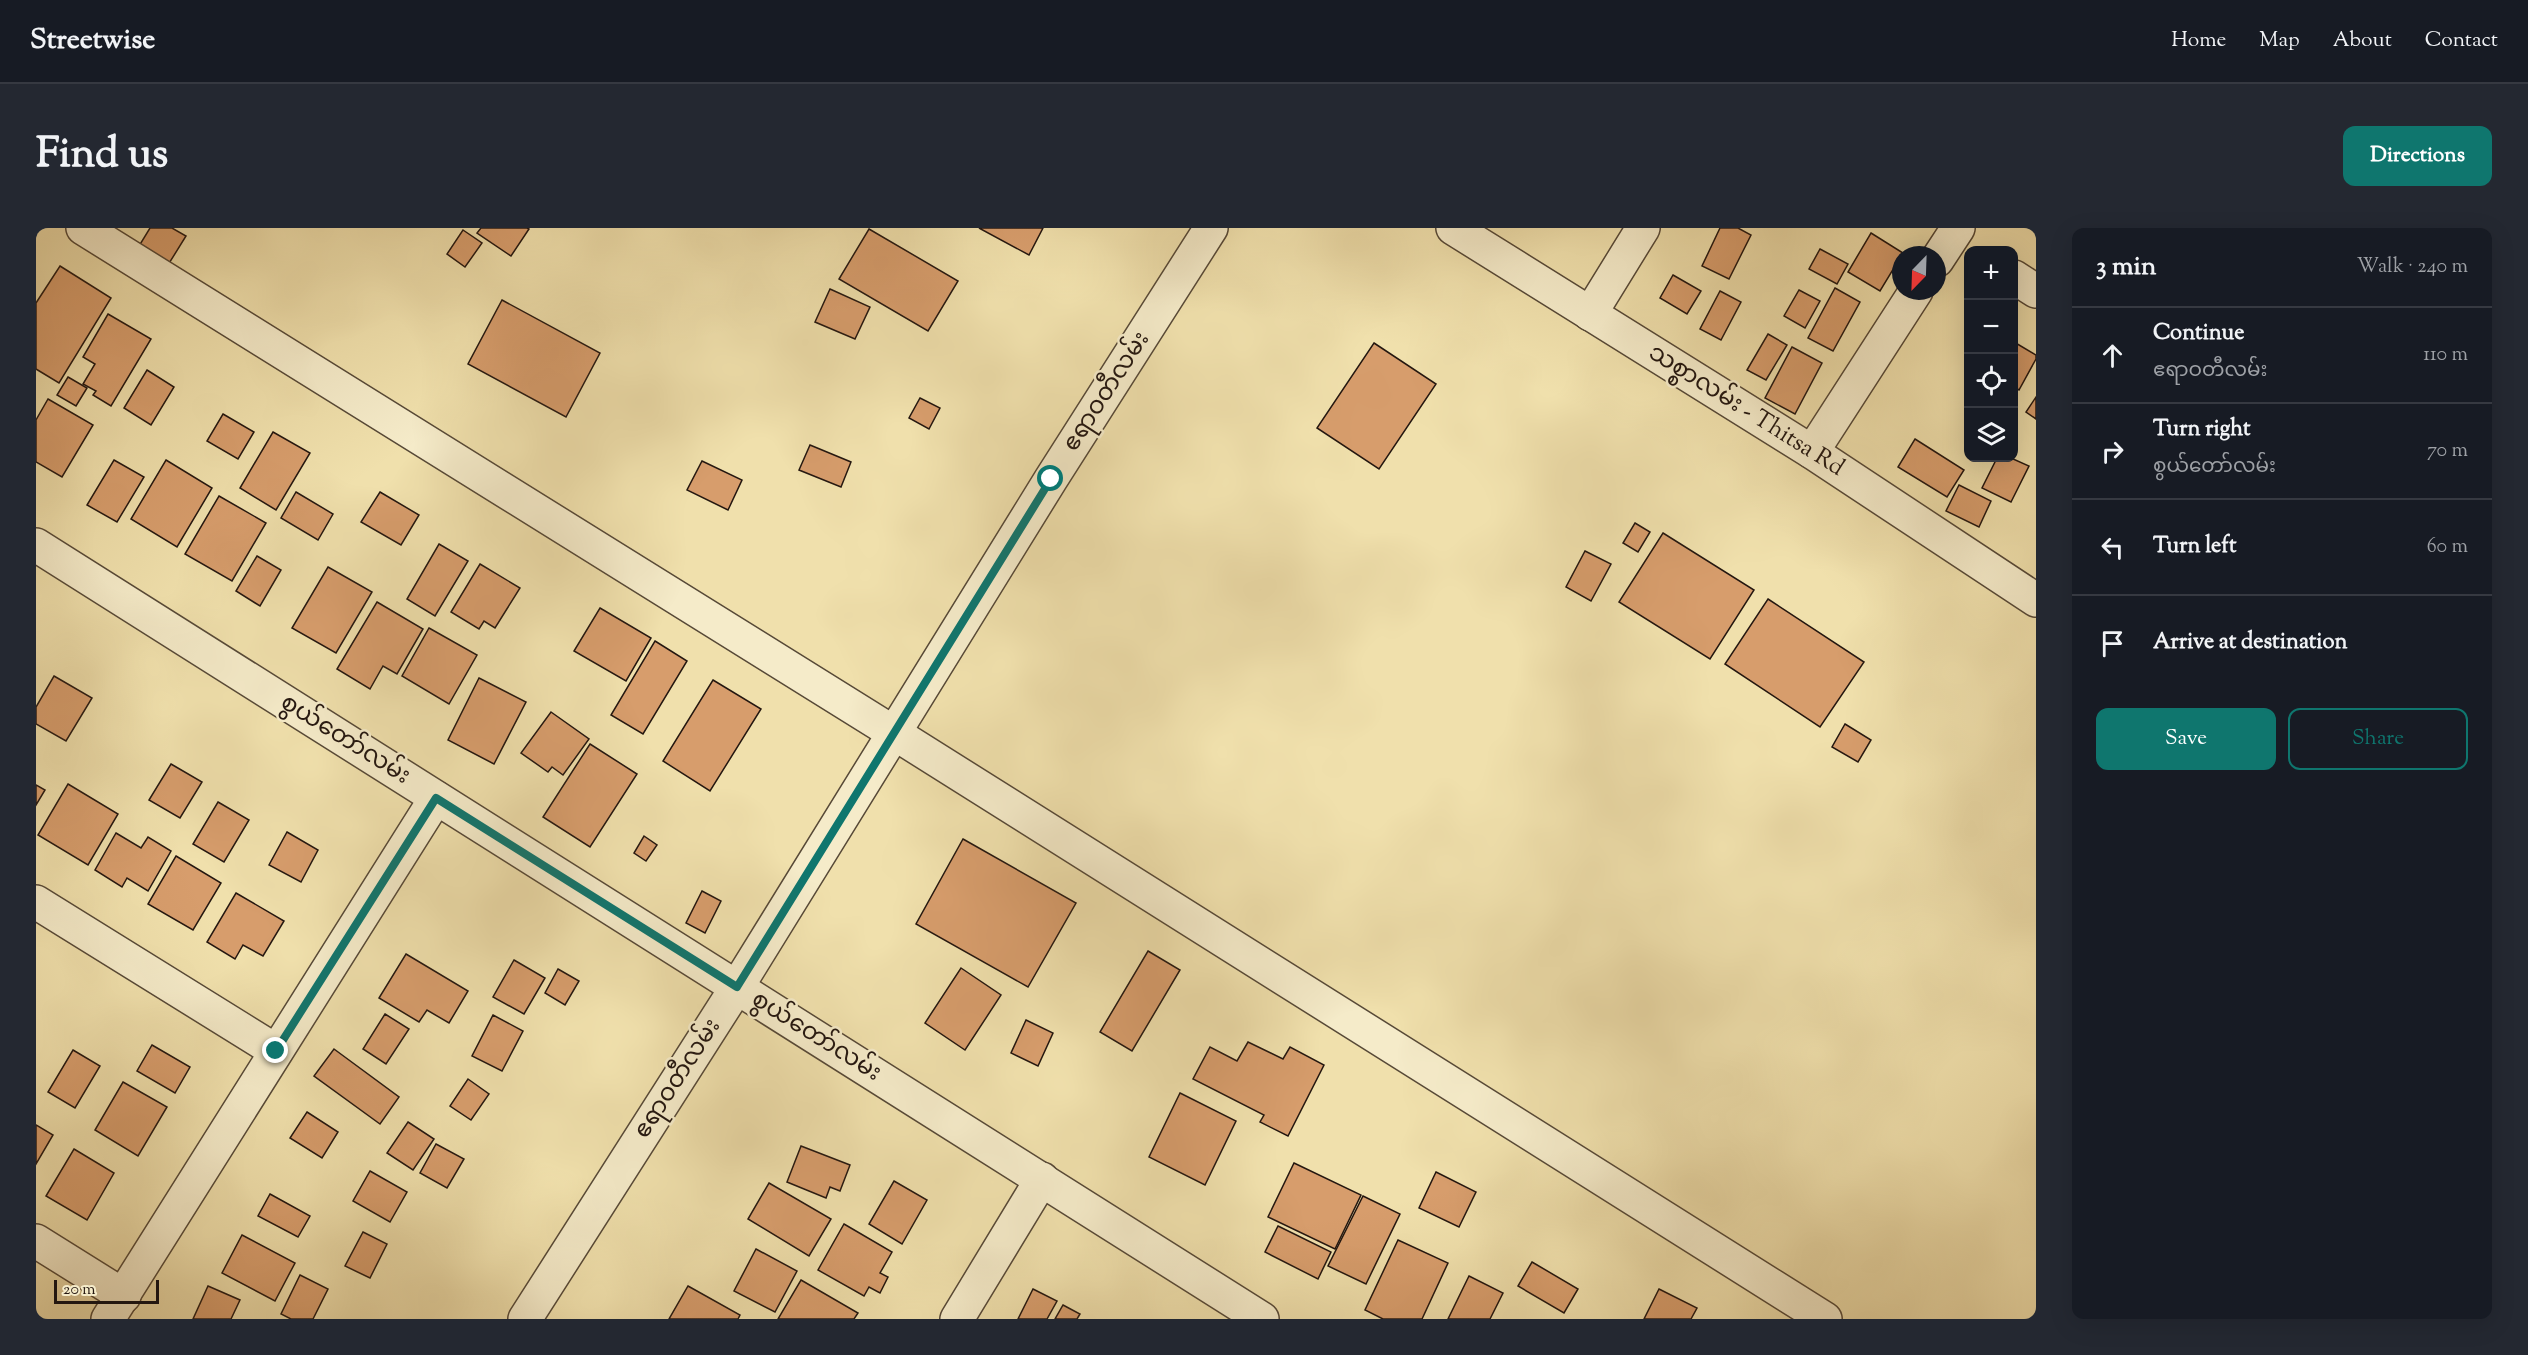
<!DOCTYPE html>
<meta charset="utf-8">
<style>
:root{--surface:#171b24;--page:#242831;--text:#f1f3f6;--muted:#9ea1a6;--line:#363941;--accent:#0f766e}
body{margin:0;font-family:"Sorts Mill Goudy","Noto Sans Myanmar",serif;background:var(--page);color:var(--text)}
.controls{position:absolute;right:18px;top:18px;display:grid;overflow:hidden;border-radius:12px;box-shadow:0 6px 24px #0002}
.controls button{width:54px;height:54px;display:grid;place-items:center;padding:0;border:0;border-bottom:2px solid var(--line);background:var(--surface);color:var(--text);font:30px sans-serif}
.compass{position:absolute;left:1856px;top:18px;width:54px;height:54px;border-radius:50%;background:var(--surface);box-shadow:0 6px 24px #0002;rotate:203deg}
.scale{position:absolute;left:18px;bottom:15px;width:105px;box-sizing:border-box;padding-left:6px;border:3px solid #241710;border-top:0;font-size:16px;line-height:21px;white-space:nowrap;color:#241710;-webkit-text-stroke:4px #f5ebc9;paint-order:stroke}
.stop{position:absolute;width:18px;height:18px;margin:-14px;border:4px solid #0f766e;border-radius:50%;background:#fff}
.stop.end{background:#0f766e;border-color:#fff;box-shadow:0 2px 6px #0008}
.list{margin:0;padding:0;list-style:none}
h2{display:flex;justify-content:space-between;align-items:center;height:78px;margin:0;padding:0 24px;font-size:26px}
h2 small{font-size:20px;font-weight:400;color:var(--muted)}
.list li{display:grid;grid-template-columns:39px 1fr auto;gap:18px;align-items:center;box-sizing:border-box;height:96px;padding:0 24px;border-top:2px solid var(--line)}
.list b{display:block;font-size:22px;white-space:nowrap}
.list p{margin:0;font-size:20px;white-space:nowrap;color:var(--muted)}
.list em{font-size:20px;font-style:normal;color:var(--muted)}
.actions{display:flex;gap:12px;padding:18px 24px}
.actions a{flex:1;padding:14px 0;border:2px solid var(--accent);border-radius:12px;text-align:center;font-size:21px;color:var(--accent)}
.actions .main{background:var(--accent);color:#fff}
.icon{flex:none;width:33px;height:33px;fill:none;stroke:currentColor;stroke-width:2;stroke-linecap:round;stroke-linejoin:round}
.map{position:relative;flex:none;width:2000px;height:1091px;overflow:hidden;border-radius:12px}
header{display:flex;align-items:center;gap:36px;box-sizing:border-box;height:84px;padding:0 30px;background:var(--surface);border-bottom:2px solid var(--line)}
header strong{font-size:28px}
nav{display:flex;gap:33px;margin-inline-start:auto;font-size:21px}
.intro{display:flex;align-items:center;justify-content:space-between;box-sizing:border-box;height:144px;padding:0 36px}
h1{margin:0;font-size:42px}
.button{padding:15px 27px;border-radius:12px;background:var(--accent);color:#fff;font-size:21px;font-weight:700}
main{display:flex;gap:36px;padding:0 36px}
aside{flex:1;background:var(--surface);border-radius:12px;box-shadow:0 6px 24px #0002}
.map>svg:first-child{display:block}
</style>
<header>
<strong>Streetwise</strong>
<nav><a>Home</a><a>Map</a><a>About</a><a>Contact</a></nav>
</header>
<div class="intro"><h1>Find us</h1><a class="button">Directions</a></div>
<main>
<div class="map">
<svg width="2000" height="1091" viewBox="0 0 2000 1091">
<rect width="100%" height="100%" fill="#f0e0ac"/>
<filter id="stains"><feTurbulence type="fractalNoise" baseFrequency=".00333" numOctaves="4"/><feColorMatrix values="0 0 0 0 .2 0 0 0 0 .09 0 0 0 0 .02 0 0 0 .5 -.17"/></filter>
<radialGradient id="worn" r=".72"><stop offset=".6" stop-color="#630" stop-opacity="0"/><stop offset="1" stop-color="#630" stop-opacity=".3"/></radialGradient>
<!-- building -->
<g fill="#d79d6c" stroke="#241710" stroke-width="1.5">
<path d="M114,0H136L150,8L132,37L103,18Z"/>
<path d="M445,0H491L493,1L475,28L441,5Z"/>
<path d="M943,0H1007L993,27Z"/>
<path d="M1684,0H1702L1715,7L1693,51L1666,38Z"/>
<path d="M833,1L922,53L892,103L803,51Z"/>
<path d="M427,2L446,15L429,39L411,26Z"/>
<path d="M1835,5L1867,25L1844,63L1812,44Z"/>
<path d="M1784,21L1812,36L1801,56L1773,41Z"/>
<path d="M24,38L75,70L23,155L0,141V75Z"/>
<path d="M1637,47L1665,63L1651,86L1624,70Z"/>
<path d="M1799,60L1824,74L1797,123L1772,110Z"/>
<path d="M794,61L834,79L819,111L779,94Z"/>
<path d="M1763,62L1784,73L1769,100L1748,88Z"/>
<path d="M1684,63L1705,74L1685,112L1664,101Z"/>
<path d="M466,72L564,125L530,189L432,136Z"/>
<path d="M72,86L115,111L75,178L57,167L60,163L47,156L59,136L47,129Z"/>
<path d="M1732,106L1751,117L1730,152L1711,142Z"/>
<path d="M1978,114L2000,127V131L1983,162L1978,159Z"/>
<path d="M1338,115L1400,156L1343,241L1281,200Z"/>
<path d="M1756,119L1786,135L1759,186L1729,170Z"/>
<path d="M111,142L138,159L115,197L88,180Z"/>
<path d="M32,149L51,160L40,178L21,167Z"/>
<path d="M2000,169V191L1990,184Z"/>
<path d="M884,170L904,180L893,201L873,190Z"/>
<path d="M12,171L57,197L26,249L0,234V192Z"/>
<path d="M187,186L218,204L202,231L171,213Z"/>
<path d="M237,204L274,225L240,282L204,260Z"/>
<path d="M1879,211L1928,242L1911,269L1862,239Z"/>
<path d="M774,217L815,234L805,259L763,242Z"/>
<path d="M1961,230H1975L1993,238L1975,274L1946,260Z"/>
<path d="M78,232L108,249L81,294L51,277Z"/>
<path d="M130,232L176,260L141,319L95,291Z"/>
<path d="M666,233L706,252L692,282L651,262Z"/>
<path d="M1923,257L1955,273L1943,299L1910,283Z"/>
<path d="M260,264L297,286L282,312L245,290Z"/>
<path d="M344,264L383,287L365,317L325,294Z"/>
<path d="M183,268L230,295L196,353L149,326Z"/>
<path d="M1599,295L1614,304L1602,324L1587,315Z"/>
<path d="M1627,305L1718,362L1674,431L1583,374Z"/>
<path d="M403,316L432,333L399,388L371,371Z"/>
<path d="M1549,323L1575,336L1555,373L1530,359Z"/>
<path d="M221,328L245,342L224,378L200,363Z"/>
<path d="M444,336L484,360L459,400L448,393L443,401L415,384Z"/>
<path d="M292,339L336,364L300,425L256,400Z"/>
<path d="M1732,371L1828,434L1784,499L1689,436Z"/>
<path d="M341,374L387,401L361,446L347,438L334,461L301,441Z"/>
<path d="M564,380L615,410L590,453L538,423Z"/>
<path d="M393,400L441,427L413,476L366,448Z"/>
<path d="M619,413L651,433L607,506L575,487Z"/>
<path d="M18,448L56,470L30,513L0,496V479Z"/>
<path d="M443,450L490,474L458,536L412,512Z"/>
<path d="M677,452L725,481L674,563L627,533Z"/>
<path d="M515,484L553,511L527,547L516,539L512,544L485,525Z"/>
<path d="M1809,496L1835,512L1822,534L1796,519Z"/>
<path d="M554,516L601,546L554,619L507,589Z"/>
<path d="M135,536L166,554L144,590L113,572Z"/>
<path d="M32,556L82,586L52,637L2,607Z"/>
<path d="M0,557L9,562L0,577Z"/>
<path d="M182,574L213,592L188,634L157,616Z"/>
<path d="M251,604L282,622L265,654L233,637Z"/>
<path d="M80,605L105,620L112,609L135,623L112,663L91,650L86,659L59,642Z"/>
<path d="M608,608L621,617L610,633L598,625Z"/>
<path d="M927,611L1040,675L992,759L880,696Z"/>
<path d="M140,628L185,655L157,702L112,676Z"/>
<path d="M666,663L685,673L669,705L650,695Z"/>
<path d="M200,665L248,693L227,728L207,717L199,731L171,714Z"/>
<path d="M1112,723L1144,742L1096,823L1064,804Z"/>
<path d="M370,726L432,763L413,795L391,782L383,794L343,770Z"/>
<path d="M478,732L509,750L488,786L457,769Z"/>
<path d="M925,740L965,767L929,822L889,795Z"/>
<path d="M522,741L543,753L529,777L509,765Z"/>
<path d="M349,786L373,801L350,836L327,821Z"/>
<path d="M457,787L487,803L466,843L436,828Z"/>
<path d="M990,792L1017,805L1002,838L975,825Z"/>
<path d="M1212,814L1247,831L1254,819L1288,837L1252,908L1224,894L1228,887L1157,851L1174,819L1201,833Z"/>
<path d="M116,817L154,839L139,865L101,843Z"/>
<path d="M298,821L363,869L344,896L278,848Z"/>
<path d="M37,822L64,838L39,880L12,864Z"/>
<path d="M432,851L453,866L435,892L414,878Z"/>
<path d="M87,854L131,879L102,928L59,902Z"/>
<path d="M1144,865L1200,893L1169,957L1113,929Z"/>
<path d="M271,884L302,904L286,930L254,910Z"/>
<path d="M372,894L398,911L377,942L351,925Z"/>
<path d="M0,897L17,907L0,936Z"/>
<path d="M400,916L428,931L411,960L384,945Z"/>
<path d="M765,918L814,937L804,963L794,959L790,970L751,954Z"/>
<path d="M38,921L78,945L51,992L10,968Z"/>
<path d="M1258,935L1325,967L1299,1021L1232,989Z"/>
<path d="M334,943L371,964L354,994L317,973Z"/>
<path d="M1400,944L1440,964L1423,999L1383,980Z"/>
<path d="M858,953L891,972L866,1016L833,996Z"/>
<path d="M733,955L795,991L773,1028L712,991Z"/>
<path d="M234,966L274,988L262,1009L222,988Z"/>
<path d="M1327,968L1364,986L1330,1056L1292,1038Z"/>
<path d="M808,996L856,1024L844,1045L852,1049L844,1065L833,1059L828,1068L782,1042Z"/>
<path d="M1242,998L1295,1024L1282,1051L1229,1024Z"/>
<path d="M327,1004L351,1016L334,1050L309,1038Z"/>
<path d="M206,1007L259,1035L239,1073L186,1045Z"/>
<path d="M1362,1012L1412,1035L1386,1091H1347L1329,1082Z"/>
<path d="M720,1021L761,1043L739,1084L698,1063Z"/>
<path d="M1496,1034L1542,1061L1528,1085L1482,1058Z"/>
<path d="M264,1047L292,1061L277,1091H255L245,1086Z"/>
<path d="M1433,1048L1467,1065L1454,1091H1412Z"/>
<path d="M765,1052L822,1085L818,1091H742Z"/>
<path d="M172,1058L204,1072L195,1091H157Z"/>
<path d="M652,1058L704,1087L702,1091H633Z"/>
<path d="M997,1061L1021,1073L1011,1091H982Z"/>
<path d="M1623,1061L1661,1080L1655,1091H1608Z"/>
<path d="M1027,1077L1044,1086L1041,1091H1019Z"/>
</g>
<g fill="none" stroke-linecap="round" stroke-linejoin="round">
<!-- minor casing -->
<g stroke="#574937" stroke-width="36">
<g id="minor">
<path d="M47,0L858,505L1789,1091"/>
<path d="M1417,0L1776,224L2000,372"/>
<path d="M1901,32L1922,0"/>
<path d="M1978,49L2000,63"/>
<path d="M1554,86L1607,0"/>
<path d="M1776,224L1880,63"/>
<path d="M0,317L1226,1091"/>
<path d="M0,674L240,823"/>
<path d="M0,1013L88,1068"/>
<path d="M72,1091L400,570"/>
<path d="M489,1091L701,759L1015,251L1175,0"/>
<path d="M921,1091L1006,951"/>
</g>
</g>
<!-- minor -->
<use href="#minor" stroke="#f5ebc9" stroke-width="33"/>
</g>
<g fill="none" stroke-linecap="round" stroke-linejoin="round">
<!-- route -->
<path stroke="#0f766e" stroke-width="8" d="M240,823L400,570L701,759L1015,251"/>
</g>
<g text-anchor="middle" dominant-baseline="central" stroke-width="5" stroke-linejoin="round" paint-order="stroke">
<!-- street labels -->
<g font-size="24" fill="#241710" stroke="#f5ebc9">
<text transform="translate(1071 164) rotate(-57)">ဧရာဝတီလမ်း</text>
<text transform="translate(1710 183) rotate(32)">သစ္စာလမ်း - Thitsa Rd</text>
<text transform="translate(309 512) rotate(32)">စွယ်တော်လမ်း</text>
<text transform="translate(780 809) rotate(32)">စွယ်တော်လမ်း</text>
<text transform="translate(642 851) rotate(-57)">ဧရာဝတီလမ်း</text>
</g>
</g>
<rect width="100%" height="100%" filter="url(#stains)"/>
<rect width="100%" height="100%" fill="url(#worn)"/>
</svg>
<div class="controls">
<button>+</button>
<button>−</button>
<button><svg class="icon" aria-label="locate" viewBox="0 0 24 24"><circle cx="12" cy="12" r="6"/><path d="M12 2v4M12 18v4M2 12h4M18 12h4"/></svg></button>
<button><svg class="icon" aria-label="layers" viewBox="0 0 24 24"><path d="M12 4l9 5-9 5-9-5zM3 14l9 5 9-5"/></svg></button>
</div>
<svg class="compass" viewBox="-18 -18 36 36"><path d="M0-13l5 13h-10z" fill="#e53935"/><path d="M0 13l5-13h-10z" fill="#9ea1a6"/></svg>
<div class="scale">20 m</div>
<div class="stop" style="left:1015px;top:251px"></div>
<div class="stop end" style="left:240px;top:823px"></div>
</div>
<aside>
<h2>3 min<small>Walk · 240 m</small></h2>
<ul class="list">
<li><svg class="icon" aria-label="ahead" viewBox="0 0 24 24"><path d="M12 20V5M6 11l6-6 6 6"/></svg><div><b>Continue</b><p>ဧရာဝတီလမ်း</p></div><em>110 m</em></li>
<li><svg class="icon" aria-label="right" viewBox="0 0 24 24"><path d="M7 20v-9h11M14 6l5 5-5 5"/></svg><div><b>Turn right</b><p>စွယ်တော်လမ်း</p></div><em>70 m</em></li>
<li><svg class="icon" aria-label="left" viewBox="0 0 24 24"><path d="M17 20v-9H6M10 6l-5 5 5 5"/></svg><div><b>Turn left</b></div><em>60 m</em></li>
<li><svg class="icon" aria-label="arrive" viewBox="0 0 24 24"><path d="M6 21V4h12l-3 4 3 4H6"/></svg><div><b>Arrive at destination</b></div></li>
</ul>
<div class="actions"><a class="main">Save</a><a>Share</a></div>
</aside>
</main>
